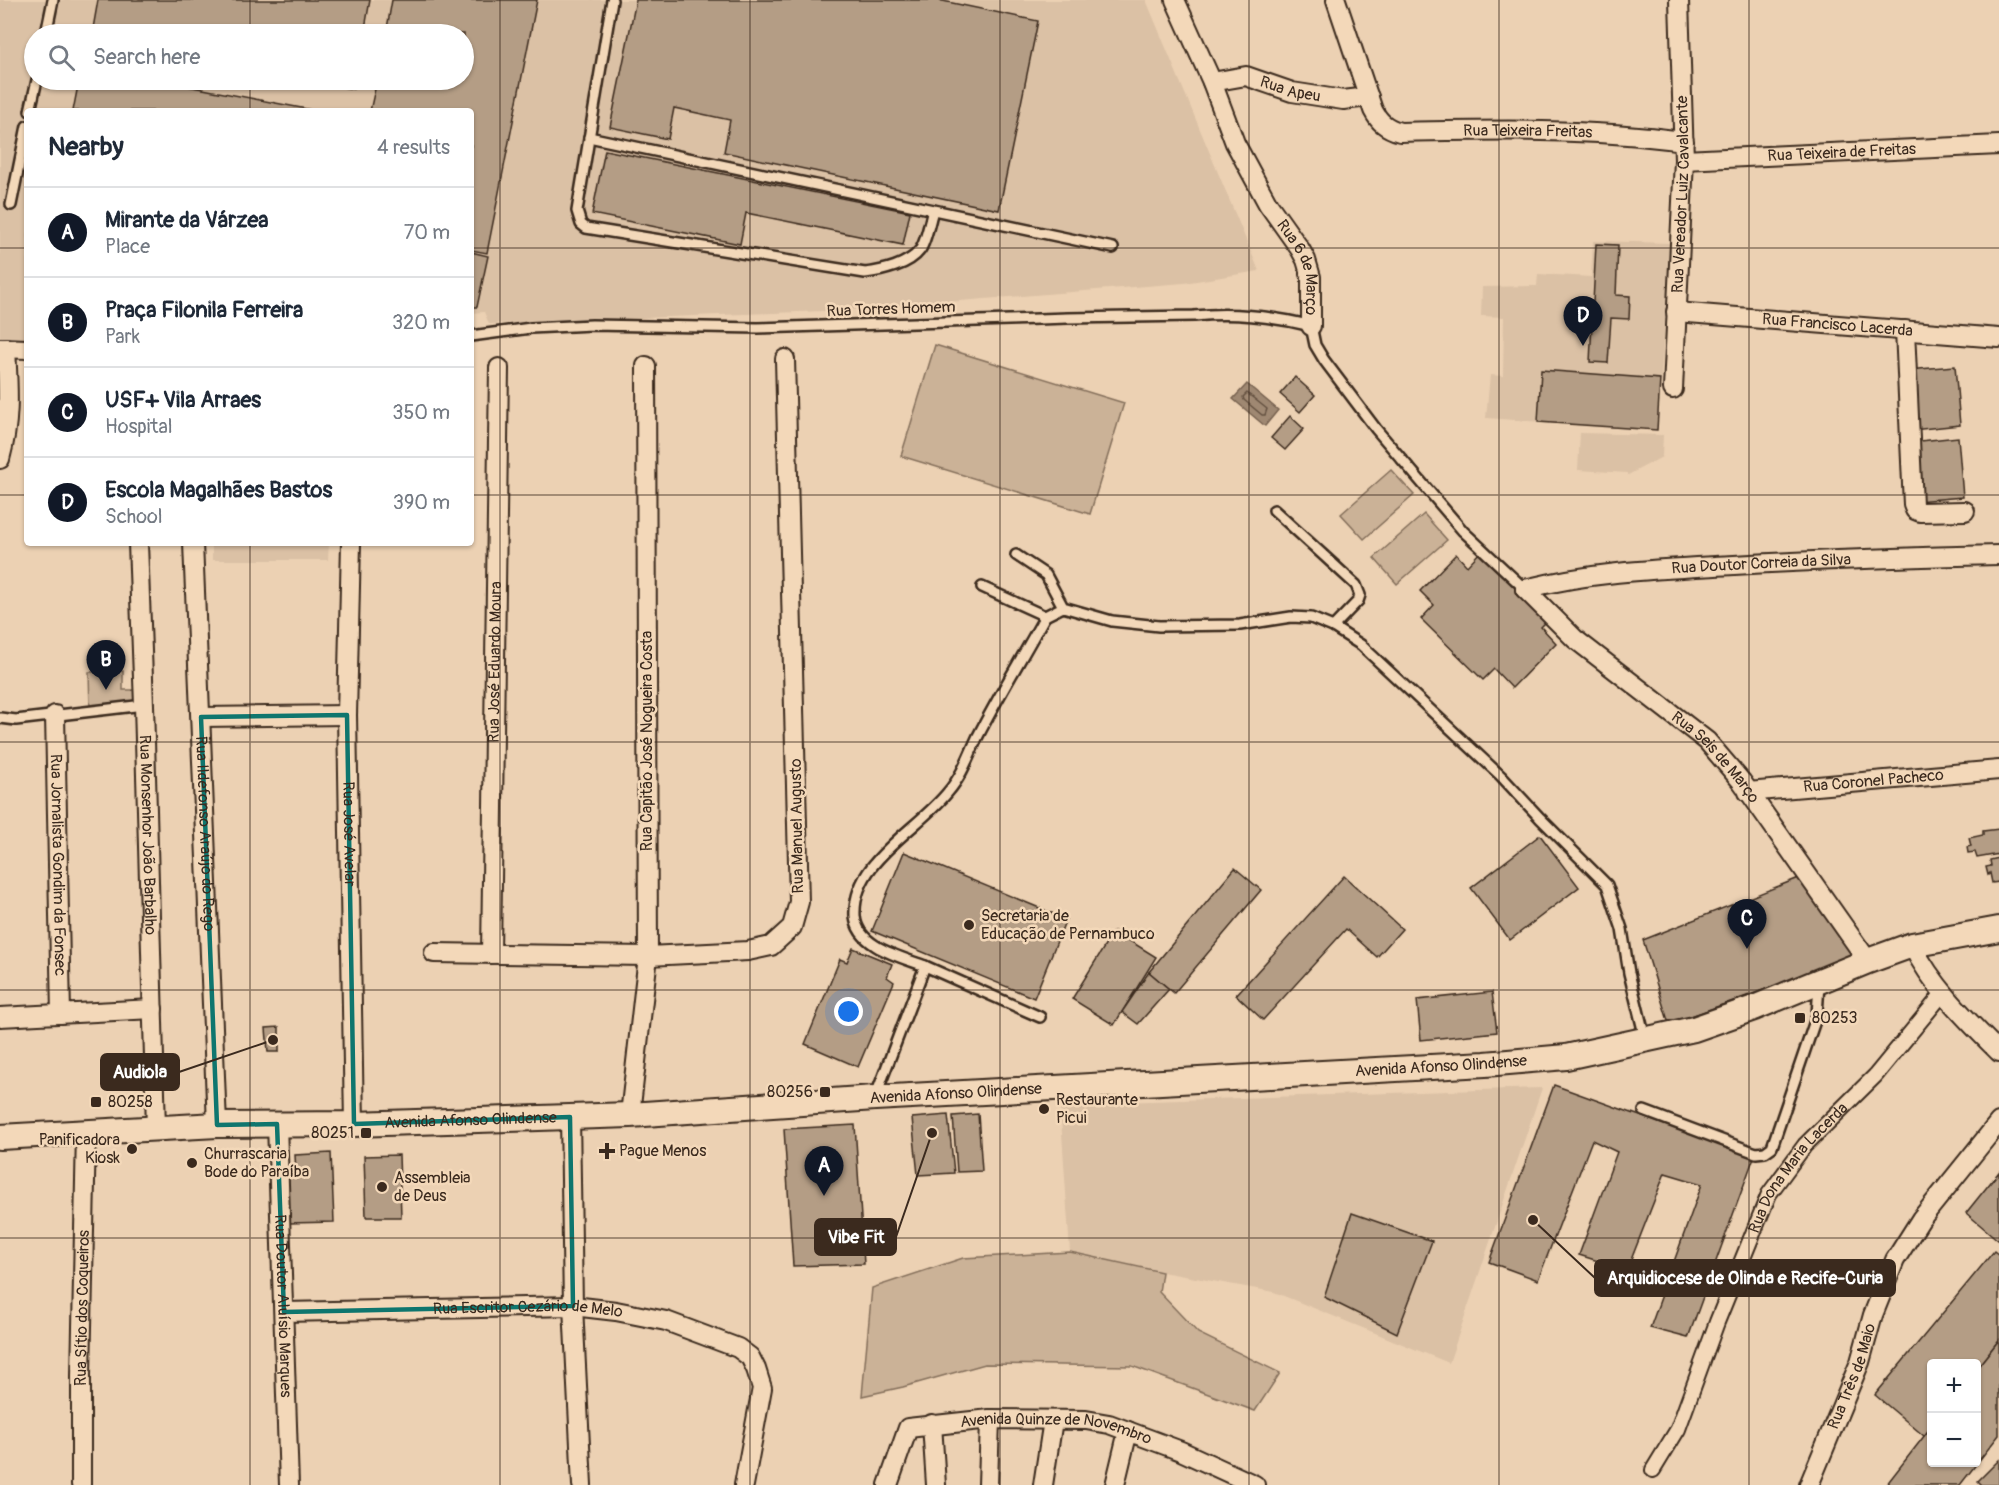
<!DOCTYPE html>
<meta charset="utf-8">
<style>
:root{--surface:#fff;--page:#f6f6f7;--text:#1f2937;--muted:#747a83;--line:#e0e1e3;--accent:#111827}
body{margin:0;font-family:Pangolin,sans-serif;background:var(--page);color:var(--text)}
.controls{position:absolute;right:18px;bottom:18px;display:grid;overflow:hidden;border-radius:6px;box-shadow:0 2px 4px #0004}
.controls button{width:54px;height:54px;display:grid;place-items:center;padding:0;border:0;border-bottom:2px solid var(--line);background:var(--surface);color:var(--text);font:30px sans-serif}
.you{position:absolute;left:849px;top:1012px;width:21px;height:21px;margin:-15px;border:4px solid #fff;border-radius:50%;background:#1a73e8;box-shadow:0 0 0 9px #1a73e833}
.badge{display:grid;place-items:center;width:39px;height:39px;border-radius:50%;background:var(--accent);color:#fff;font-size:20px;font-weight:700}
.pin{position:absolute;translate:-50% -50px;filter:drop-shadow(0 2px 3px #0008)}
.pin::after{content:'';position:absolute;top:32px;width:21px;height:18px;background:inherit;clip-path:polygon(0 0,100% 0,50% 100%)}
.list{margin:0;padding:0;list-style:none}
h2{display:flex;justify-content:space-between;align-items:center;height:78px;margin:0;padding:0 24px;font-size:26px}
h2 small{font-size:20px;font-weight:400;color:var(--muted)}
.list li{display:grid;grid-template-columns:39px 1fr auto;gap:18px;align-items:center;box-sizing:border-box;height:90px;padding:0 24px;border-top:2px solid var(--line)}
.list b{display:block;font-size:22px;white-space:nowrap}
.list p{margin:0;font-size:20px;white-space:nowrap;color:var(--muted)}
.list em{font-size:20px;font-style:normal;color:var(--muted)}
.icon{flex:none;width:33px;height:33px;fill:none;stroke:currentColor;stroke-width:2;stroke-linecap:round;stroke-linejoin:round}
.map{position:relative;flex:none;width:1999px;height:1485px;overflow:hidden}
.search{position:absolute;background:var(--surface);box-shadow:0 2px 4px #0004;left:24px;top:24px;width:450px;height:66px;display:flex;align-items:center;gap:15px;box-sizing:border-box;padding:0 21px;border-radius:33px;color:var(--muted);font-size:22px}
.panel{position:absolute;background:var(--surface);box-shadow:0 2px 4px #0004;left:24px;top:108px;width:450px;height:438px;border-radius:6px}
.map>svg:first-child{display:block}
</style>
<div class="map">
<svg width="1999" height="1485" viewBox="0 0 1999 1485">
<rect width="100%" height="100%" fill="#ecd1b3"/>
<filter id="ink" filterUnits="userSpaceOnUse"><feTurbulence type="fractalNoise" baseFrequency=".0167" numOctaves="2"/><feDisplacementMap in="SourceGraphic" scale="12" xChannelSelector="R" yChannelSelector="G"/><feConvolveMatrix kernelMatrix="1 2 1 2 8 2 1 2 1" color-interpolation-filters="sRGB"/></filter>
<g filter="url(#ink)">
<!-- built -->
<g fill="#dbc1a5" fill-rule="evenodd">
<path d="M0,0H1146L1259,271L1184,283L848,310L489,324L484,312L471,313V111H27V340L0,339ZM34,34H464V80H34Z"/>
<path d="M1593,241L1671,243L1657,430L1486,418L1490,375L1503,376L1504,317L1481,316L1482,287L1537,286L1538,274L1591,277Z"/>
<path d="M1580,433L1663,435L1662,457L1628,475V473L1578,470Z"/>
<path d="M212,543H329L328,560H212Z"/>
<path d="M1542,1088L1449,1363L1274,1292L1162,1272L1070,1252L1060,1104Z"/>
</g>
<!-- green -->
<g fill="#cbb297" stroke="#836e5a" stroke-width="1.5">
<path d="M935,345L1124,403L1090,514L901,456Z"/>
<path d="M1391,470L1414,495L1364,539L1341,514Z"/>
<path d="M1424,514L1447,540L1397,584L1374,558Z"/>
<path d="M123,671V690H141L138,701L90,710L89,672Z"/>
<path d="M1070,1252L1162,1272L1159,1292L1198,1333L1280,1373L1255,1411L1132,1366L985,1364L903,1387L862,1396L872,1288L963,1258Z"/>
</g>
<!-- water -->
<path fill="#9f8872" stroke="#776250" stroke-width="1.5" d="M1247,384L1278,410L1265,426L1233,399Z"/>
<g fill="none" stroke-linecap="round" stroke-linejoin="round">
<!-- shore -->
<path stroke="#635040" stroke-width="1.5" d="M1247,393L1267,409L1265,415H1262L1244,400L1243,397Z"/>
</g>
<!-- building -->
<g fill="#b49d85" stroke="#3b2a1e" stroke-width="1.5">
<path d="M98,0H370L364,34H92Z"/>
<path d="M392,0H537L487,253L471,250V111H370L377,80H464V34H386Z"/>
<path d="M636,0H938L1038,21L999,210L724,152L730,120L674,108L668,139L610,127Z"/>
<path d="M79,80H156L317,111H73Z"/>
<path d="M307,80H355L353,89Z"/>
<path d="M605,150L910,212L903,245L746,213L740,244L592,214Z"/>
<path d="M1596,244L1618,245L1616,295L1630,296L1629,319L1611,318L1608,363L1590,362Z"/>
<path d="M471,252L488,256L477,307H471Z"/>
<path d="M1955,366L1960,425L1912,430L1907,370Z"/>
<path d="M1541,370L1660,379L1657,430L1538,422Z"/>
<path d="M1295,377L1315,395L1300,412L1280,394Z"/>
<path d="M1290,416L1304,429L1285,450L1271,438Z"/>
<path d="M1958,437L1963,497L1916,501L1911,442Z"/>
<path d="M1481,551L1549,619L1541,627L1556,643L1512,688L1494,669L1483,680L1421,619L1434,605L1420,591L1456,554L1467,566Z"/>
<path d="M1999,829V854L1977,858L1975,852L1968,853L1967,847L1971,846L1969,838L1983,835V831Z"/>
<path d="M1540,835L1579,887L1510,940L1471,888Z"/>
<path d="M904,852L1066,919L1034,998L872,931Z"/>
<path d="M1999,858V882L1992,883L1990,873L1988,875L1986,867L1991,866L1990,860Z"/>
<path d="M1235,868L1261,890L1174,993L1149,972Z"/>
<path d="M1344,876L1402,929L1377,957L1346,929L1263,1020L1236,995Z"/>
<path d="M1799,878L1855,957L1669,1024L1643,940Z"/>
<path d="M1114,931L1156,957L1114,1025L1072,999Z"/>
<path d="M853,948L892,964L887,977L894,982L858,1067L805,1044L840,959L847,962Z"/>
<path d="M1149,972L1169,989L1138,1024L1122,1012Z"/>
<path d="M1492,992L1497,1032L1421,1040L1417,1000Z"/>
<path d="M279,1027V1052H268L266,1028Z"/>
<path d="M1554,1085L1754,1157L1688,1338L1650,1328L1702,1184L1665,1173L1627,1270L1579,1255L1617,1152L1592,1140L1538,1280L1489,1262Z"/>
<path d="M978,1114L982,1171L957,1172L953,1116Z"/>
<path d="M948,1115L954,1173L918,1175L912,1118Z"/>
<path d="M855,1125L864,1264L793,1266L784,1129Z"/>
<path d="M331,1153L334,1222L289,1223L287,1173L296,1172L295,1155Z"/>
<path d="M399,1155L401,1217H366L364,1156Z"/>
<path d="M1999,1172V1241L1966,1213Z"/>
<path d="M1352,1213L1432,1241L1397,1333L1324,1297Z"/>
<path d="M1994,1251L1999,1255V1340L1976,1369V1364H1932V1426L1924,1436L1875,1395Z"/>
<path d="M1999,1340V1435L1960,1485H1886L1932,1426V1462H1976V1369Z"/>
<path d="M1999,1460V1485H1982L1978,1481Z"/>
</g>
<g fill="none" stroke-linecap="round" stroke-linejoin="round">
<!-- service casing -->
<g stroke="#3b2a1e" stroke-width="14">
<g id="service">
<path d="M612,0L577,211L581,224L586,228L865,273C882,271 909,265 920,250C926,242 930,220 933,210"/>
<path d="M46,34L53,0"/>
<path d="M30,111L37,80"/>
<path d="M589,137L1113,248"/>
<path d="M11,205L27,126"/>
<path d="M471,336L531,328L592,325L758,328L1068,318L1194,316C1234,312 1272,316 1311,326L1315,345L1324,360L1376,429L1463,531L1525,589"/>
<path d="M1274,510L1356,585L1360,595L1358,601L1333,627"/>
<path d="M1016,555L1046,575L1063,607L1112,621L1159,626L1240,625L1291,617L1311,618L1333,627L1361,645L1501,776L1540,818L1607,885L1622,929L1629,973L1645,1038"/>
<path d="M982,587L1045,616L1063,607"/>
<path d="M0,718L16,720L144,705"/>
<path d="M925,966C901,957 857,947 855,916C852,861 918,830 948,792C962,776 969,755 978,736C999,695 1023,656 1045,616"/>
<path d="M876,1095L925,966L1040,1017"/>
<path d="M1644,1111L1756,1153L1765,1152L1772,1147L1817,1015L1819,984"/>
</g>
</g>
<!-- pedestrian casing -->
<g stroke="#3b2a1e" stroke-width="18">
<g id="pedestrian">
<path id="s1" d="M1653,1470L1678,1429L1717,1322L1769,1194L1805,1145L1875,1076L1944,992"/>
</g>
</g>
<!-- minor casing -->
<g stroke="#3b2a1e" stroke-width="22">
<g id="minor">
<path id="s2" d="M1175,0L1212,82L1235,143L1268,204L1300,249L1306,260L1311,277V326"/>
<path id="s3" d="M1336,0L1373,110C1379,122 1386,128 1400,132C1495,130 1589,128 1684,141"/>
<path id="s4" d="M1212,82L1246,76L1292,92L1343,100L1369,97"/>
<path id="s5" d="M1684,160L1999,145"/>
<path id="s6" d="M1676,312L1999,338"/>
<path d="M1905,330L1913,505L1915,510L1920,512L1965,511"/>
<path d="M0,348L27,349"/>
<path id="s7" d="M1673,389L1684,160L1679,0"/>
<path d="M0,459C11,419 8,388 6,348"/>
<path id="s8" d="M138,543L144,705L156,1128"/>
<path id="s9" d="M193,543L217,1125"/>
<path id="s10" d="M351,543L347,715L354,1124"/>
<path id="s11" d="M1525,589L1575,639L1707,741L1742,782L1868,961"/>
<path id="s12" d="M1525,589C1594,571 1663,569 1734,565C1822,560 1911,557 1999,555"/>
<path id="s13" d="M55,715L61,1014"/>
<path d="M201,717L347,715"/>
<path id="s14" d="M1748,792L1999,770"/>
<path d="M1912,945C1932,986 1967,1020 1999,1052"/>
<path d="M434,953L648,956L748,951L771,946L792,927L799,902L785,359"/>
<path id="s15" d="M491,954L499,368"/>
<path d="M0,1017L153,1009"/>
<path d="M630,1115L648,956L646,366"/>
<path d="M570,1117L573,1306L582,1485"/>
<path id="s16" d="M277,1124L289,1485"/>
<path id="s17" d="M284,1312L573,1306L616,1311L666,1321L738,1348L750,1357L756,1369L762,1388L744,1485"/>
<path d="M932,1424L936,1485"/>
<path id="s18" d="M81,1485V1376L86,1132"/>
<path id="s19" d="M888,1485L908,1428L990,1419L1086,1420L1109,1424L1181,1451L1255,1485"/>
<path d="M988,1485L990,1419"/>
<path d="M1043,1485L1053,1420"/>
<path d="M1115,1485L1128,1431"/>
<path id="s20" d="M1809,1485L1860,1362L1873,1315L1895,1260L1921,1219L1999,1122"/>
</g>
</g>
<!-- secondary casing -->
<g stroke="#3b2a1e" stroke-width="28">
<g id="secondary">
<path id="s21" d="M0,1137L217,1125L354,1124L630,1115L875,1098L1485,1064L1566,1057L1694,1029L1754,1008L1868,961L1912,945L1999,929"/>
</g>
</g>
<!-- service -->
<use href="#service" stroke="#f3d8b9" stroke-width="9"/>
<!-- pedestrian -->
<use href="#pedestrian" stroke="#f3d8b9" stroke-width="14"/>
<!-- minor -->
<use href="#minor" stroke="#f3d8b9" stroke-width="18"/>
<!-- secondary -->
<use href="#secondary" stroke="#f3d8b9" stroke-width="24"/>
</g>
</g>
<!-- marked area -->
<path fill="none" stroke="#0f766e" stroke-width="4.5" stroke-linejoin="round" d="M347,715L354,1124L570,1117L573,1306L284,1312L277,1124L217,1125L201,717Z"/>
<!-- grid -->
<path fill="none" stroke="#3b2a1e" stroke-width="1.5" stroke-opacity="0.55" d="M250,0V34M500,0V1485M750,0V1485M1000,0V1485M1249,0V1485M1499,0V1485M1749,0V1485M250,80V111M0,248H27M471,248H1999M0,495H27M471,495H1999M250,543V1485M0,742H1999M0,990H1999M0,1238H1999"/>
<!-- markers -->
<g fill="#3b2a1e" stroke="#f3d8b9" stroke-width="2">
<circle cx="969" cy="925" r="6"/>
<rect x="1794" y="1012" width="12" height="12" rx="3"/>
<rect x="819" y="1086" width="12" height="12" rx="3"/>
<rect x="90" y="1096" width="12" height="12" rx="3"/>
<circle cx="1044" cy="1109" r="6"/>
<rect x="360" y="1127" width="12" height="12" rx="3"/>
<circle cx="132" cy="1149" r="6"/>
<path d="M604 1142h6v6h6v6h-6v6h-6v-6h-6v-6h6z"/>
<circle cx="192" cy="1163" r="6"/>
<circle cx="382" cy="1187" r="6"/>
</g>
<g text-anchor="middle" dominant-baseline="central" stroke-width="5" stroke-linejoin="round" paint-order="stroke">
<!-- street labels -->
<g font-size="16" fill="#3b2a1e" stroke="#f3d8b9">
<text stroke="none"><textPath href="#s4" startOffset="81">Rua Apeu</textPath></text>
<text stroke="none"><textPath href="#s3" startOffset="280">Rua Teixeira Freitas</textPath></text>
<text stroke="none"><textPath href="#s5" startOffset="158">Rua Teixeira de Freitas</textPath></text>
<text stroke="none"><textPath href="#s7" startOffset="195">Rua Vereador Luiz Cavalcante</textPath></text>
<text stroke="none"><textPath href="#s2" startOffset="297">Rua 6 de Março</textPath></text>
<text transform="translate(891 309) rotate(-2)">Rua Torres Homem</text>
<text stroke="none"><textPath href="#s6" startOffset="162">Rua Francisco Lacerda</textPath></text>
<text stroke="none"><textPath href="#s12" startOffset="238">Rua Doutor Correia da Silva</textPath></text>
<text stroke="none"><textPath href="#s15" startOffset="292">Rua José Eduardo Moura</textPath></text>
<text transform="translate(647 741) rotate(-90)">Rua Capitão José Nogueira Costa</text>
<text stroke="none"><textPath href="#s11" startOffset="255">Rua Seis de Março</textPath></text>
<text stroke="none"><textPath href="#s14" startOffset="126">Rua Coronel Pacheco</textPath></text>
<text transform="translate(797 826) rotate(-91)">Rua Manuel Augusto</text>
<text stroke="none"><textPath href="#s10" startOffset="291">Rua José Avelar</textPath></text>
<text stroke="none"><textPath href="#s9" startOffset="291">Rua Ildefonso Araújo do Rego</textPath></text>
<text stroke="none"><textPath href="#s8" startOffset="292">Rua Monsenhor João Barbalho</textPath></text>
<text stroke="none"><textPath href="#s13" startOffset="150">Rua Jornalista Gondim da Fonsec</textPath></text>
<text stroke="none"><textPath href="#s21" startOffset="1443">Avenida Afonso Olindense</textPath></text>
<text stroke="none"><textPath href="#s21" startOffset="957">Avenida Afonso Olindense</textPath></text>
<text stroke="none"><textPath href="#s21" startOffset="471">Avenida Afonso Olindense</textPath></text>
<text stroke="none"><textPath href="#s1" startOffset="338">Rua Dona Maria Lacerda</textPath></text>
<text stroke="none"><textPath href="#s16" startOffset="182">Rua Doutor Aluísio Marques</textPath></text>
<text stroke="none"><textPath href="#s18" startOffset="177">Rua Sítio dos Coqueiros</textPath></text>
<text stroke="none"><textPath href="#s17" startOffset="244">Rua Escritor Cezário de Melo</textPath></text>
<text stroke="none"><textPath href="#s20" startOffset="117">Rua Três de Maio</textPath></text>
<text stroke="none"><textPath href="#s19" startOffset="210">Avenida Quinze de Novembro</textPath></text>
</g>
<!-- poi labels -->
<g font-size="16" fill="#3b2a1e" stroke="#f3d8b9" text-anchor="start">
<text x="981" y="916">Secretaria de<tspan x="981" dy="18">Educação de Pernambuco</tspan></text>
<text x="1812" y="1018">80253</text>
<text x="813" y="1092" text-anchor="end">80256</text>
<text x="1056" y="1100">Restaurante<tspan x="1056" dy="18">Picui</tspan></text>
<text x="108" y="1102">80258</text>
<text x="354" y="1133" text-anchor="end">80251</text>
<text x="120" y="1140" text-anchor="end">Panificadora<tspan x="120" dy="18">Kiosk</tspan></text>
<text x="619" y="1151">Pague Menos</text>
<text x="204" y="1154">Churrascaria<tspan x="204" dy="18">Bode do Paraíba</tspan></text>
<text x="394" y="1178">Assembleia<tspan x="394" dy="18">de Deus</tspan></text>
</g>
</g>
<!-- callouts -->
<path fill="none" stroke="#3b2a1e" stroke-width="2" d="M273 1040L179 1072M932 1133L896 1237M1533 1220L1595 1278"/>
<g fill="#3b2a1e" stroke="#f3d8b9" stroke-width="2">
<circle cx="273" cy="1040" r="6"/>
<circle cx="932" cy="1133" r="6"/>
<circle cx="1533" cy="1220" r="6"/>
</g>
<g fill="#3b2a1e" stroke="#3b2a1e" stroke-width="2">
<rect x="101" y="1054" width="78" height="36" rx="6"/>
<rect x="815" y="1219" width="81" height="36" rx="6"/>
<rect x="1595" y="1260" width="300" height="36" rx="6"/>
</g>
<g font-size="18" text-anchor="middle" font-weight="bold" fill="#fff">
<text x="140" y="1078">Audiola</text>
<text x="856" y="1243">Vibe Fit</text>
<text x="1745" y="1284">Arquidiocese de Olinda e Recife-Curia</text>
</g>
</svg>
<div class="controls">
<button>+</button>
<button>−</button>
</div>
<div class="you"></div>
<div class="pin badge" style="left:824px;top:1196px">A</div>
<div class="pin badge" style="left:106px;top:690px">B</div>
<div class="pin badge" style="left:1747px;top:949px">C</div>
<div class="pin badge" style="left:1583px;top:346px">D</div>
<div class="search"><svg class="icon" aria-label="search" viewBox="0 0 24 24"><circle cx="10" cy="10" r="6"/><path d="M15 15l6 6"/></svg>Search here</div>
<section class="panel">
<h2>Nearby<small>4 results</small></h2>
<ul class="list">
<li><span class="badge">A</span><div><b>Mirante da Várzea</b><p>Place</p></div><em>70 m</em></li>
<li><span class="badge">B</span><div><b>Praça Filonila Ferreira</b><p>Park</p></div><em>320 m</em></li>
<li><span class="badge">C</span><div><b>USF+ Vila Arraes</b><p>Hospital</p></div><em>350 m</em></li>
<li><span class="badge">D</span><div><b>Escola Magalhães Bastos</b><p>School</p></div><em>390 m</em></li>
</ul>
</section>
</div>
